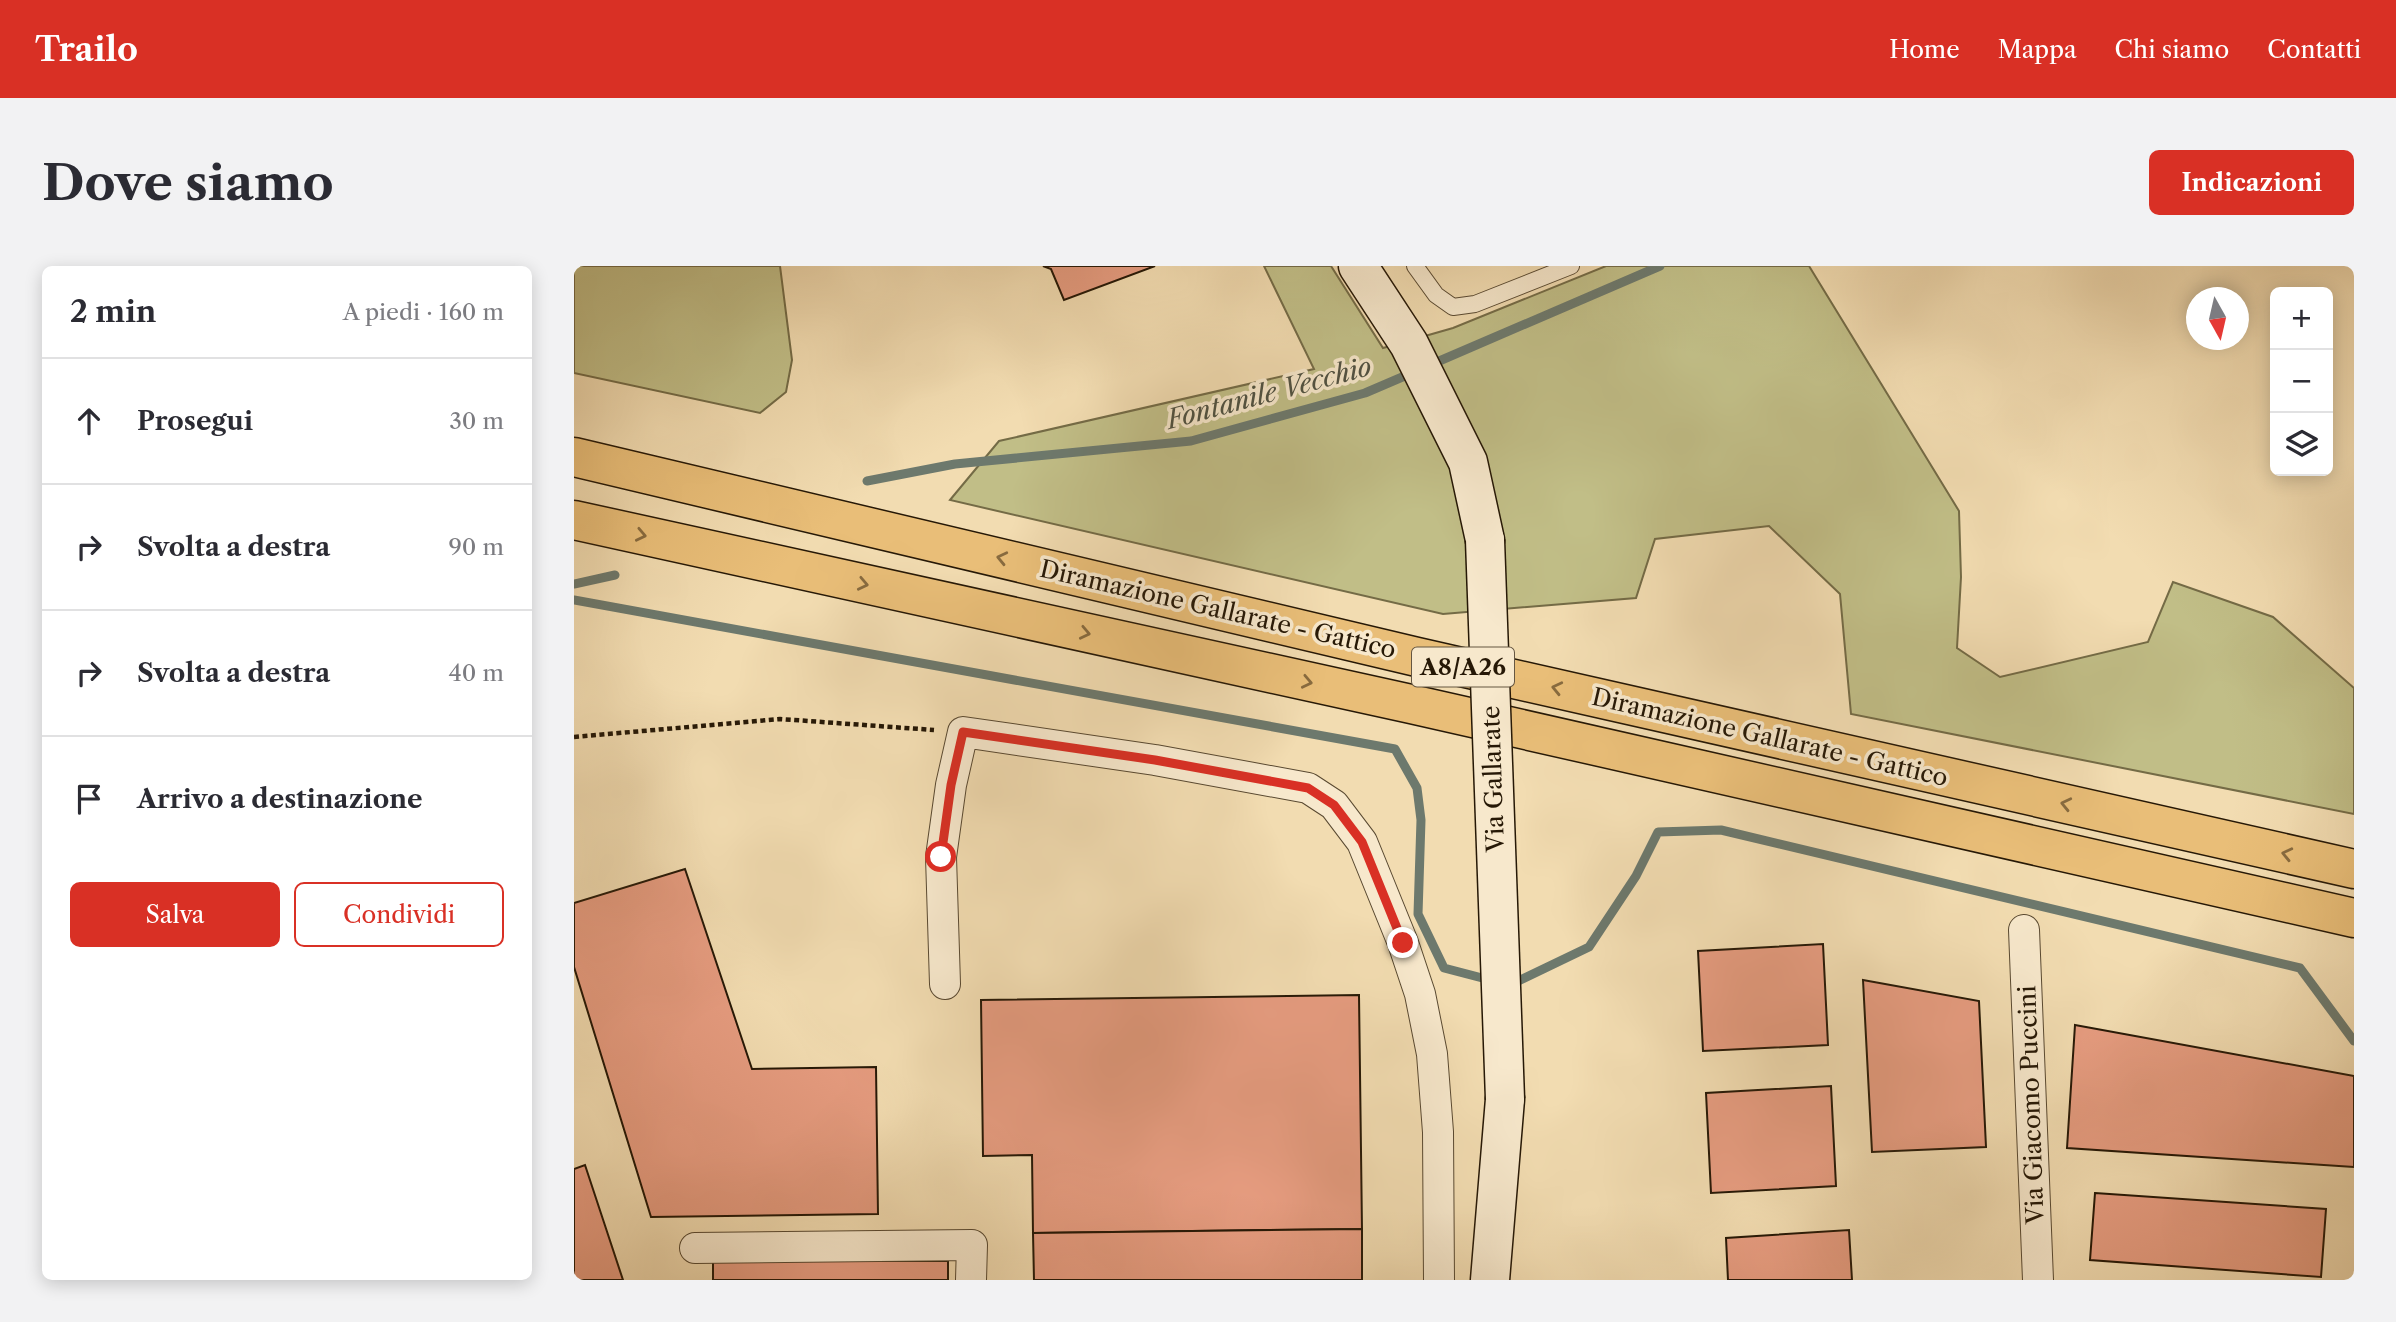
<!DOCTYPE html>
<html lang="it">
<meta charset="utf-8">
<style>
:root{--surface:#fff;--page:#f2f2f3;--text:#2b2b33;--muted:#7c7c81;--line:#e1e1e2;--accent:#d93025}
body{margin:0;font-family:"Libre Caslon Text",serif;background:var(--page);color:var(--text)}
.controls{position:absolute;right:21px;top:21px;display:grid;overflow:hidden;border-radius:10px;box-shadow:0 4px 18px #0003}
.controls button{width:63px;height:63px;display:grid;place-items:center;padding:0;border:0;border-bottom:2px solid var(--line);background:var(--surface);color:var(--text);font:35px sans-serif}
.compass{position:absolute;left:1612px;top:21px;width:63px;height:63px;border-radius:50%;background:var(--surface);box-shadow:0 4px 18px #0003;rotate:172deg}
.stop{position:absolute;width:21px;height:21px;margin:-16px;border:5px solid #d93025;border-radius:50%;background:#fff}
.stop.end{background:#d93025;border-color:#fff;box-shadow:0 2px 7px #0008}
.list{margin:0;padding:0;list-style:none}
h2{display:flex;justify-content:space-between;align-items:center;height:91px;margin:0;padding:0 28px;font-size:30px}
h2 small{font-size:23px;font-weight:400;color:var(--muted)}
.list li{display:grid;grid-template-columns:46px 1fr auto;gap:21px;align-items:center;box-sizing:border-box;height:126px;padding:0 28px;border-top:2px solid var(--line)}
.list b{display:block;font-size:26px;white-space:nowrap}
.list em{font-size:23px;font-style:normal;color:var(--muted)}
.actions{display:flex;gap:14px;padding:21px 28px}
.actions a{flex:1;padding:16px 0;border:2px solid var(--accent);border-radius:10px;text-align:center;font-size:24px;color:var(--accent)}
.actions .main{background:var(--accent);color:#fff}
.icon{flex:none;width:38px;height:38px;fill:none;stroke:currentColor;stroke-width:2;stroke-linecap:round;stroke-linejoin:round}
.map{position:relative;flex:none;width:1780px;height:1014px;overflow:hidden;border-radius:10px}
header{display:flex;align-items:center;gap:42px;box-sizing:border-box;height:98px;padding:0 35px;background:var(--accent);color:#fff}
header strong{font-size:33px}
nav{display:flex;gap:38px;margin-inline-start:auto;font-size:24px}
.intro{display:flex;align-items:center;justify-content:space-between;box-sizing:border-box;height:168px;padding:0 42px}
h1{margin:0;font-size:49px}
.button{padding:18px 32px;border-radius:10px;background:var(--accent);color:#fff;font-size:24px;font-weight:700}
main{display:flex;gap:42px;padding:0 42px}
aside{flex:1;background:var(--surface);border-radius:10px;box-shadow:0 4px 18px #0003}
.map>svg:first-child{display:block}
</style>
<header>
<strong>Trailo</strong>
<nav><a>Home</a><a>Mappa</a><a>Chi siamo</a><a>Contatti</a></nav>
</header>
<div class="intro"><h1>Dove siamo</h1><a class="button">Indicazioni</a></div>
<main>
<aside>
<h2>2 min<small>A piedi · 160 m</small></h2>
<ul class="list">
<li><svg class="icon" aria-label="ahead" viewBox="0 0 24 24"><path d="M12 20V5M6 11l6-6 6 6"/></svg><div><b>Prosegui</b></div><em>30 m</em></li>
<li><svg class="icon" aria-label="right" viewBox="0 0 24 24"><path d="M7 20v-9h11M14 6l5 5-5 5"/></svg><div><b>Svolta a destra</b></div><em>90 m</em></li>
<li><svg class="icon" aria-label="right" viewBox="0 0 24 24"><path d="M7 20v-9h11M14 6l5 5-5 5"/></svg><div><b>Svolta a destra</b></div><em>40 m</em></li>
<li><svg class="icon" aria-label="arrive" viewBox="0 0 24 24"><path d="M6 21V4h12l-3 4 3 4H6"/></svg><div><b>Arrivo a destinazione</b></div></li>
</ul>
<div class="actions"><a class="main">Salva</a><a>Condividi</a></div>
</aside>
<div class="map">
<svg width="1780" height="1014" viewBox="0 0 1780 1014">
<rect width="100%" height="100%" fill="#f2dcb1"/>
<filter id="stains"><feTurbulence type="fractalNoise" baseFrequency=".00286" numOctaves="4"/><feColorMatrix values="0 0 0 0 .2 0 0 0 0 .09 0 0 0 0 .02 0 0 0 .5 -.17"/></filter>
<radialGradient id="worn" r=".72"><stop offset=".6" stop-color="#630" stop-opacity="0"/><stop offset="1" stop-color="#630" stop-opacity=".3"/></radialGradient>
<!-- green -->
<g fill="#c1be87" stroke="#746b46" stroke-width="2">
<path d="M0,0H206L218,94L212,126L186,147L0,107Z"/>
<path d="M690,0H757L809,82L879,62L1032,0H1235L1385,245L1387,311L1383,382L1426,411L1574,376L1599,316L1699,351L1780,422V548L1277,448L1266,328L1195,260L1081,273L1062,332L869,348L376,234L425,175L740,103Z"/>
</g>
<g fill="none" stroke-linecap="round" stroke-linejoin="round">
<!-- stream -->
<g stroke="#6d796d" stroke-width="9">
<path d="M856,99L1086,0"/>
<path d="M293,215L381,198L617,175L791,127L840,106"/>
<path d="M0,318L41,309"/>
<path d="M0,334L821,483L843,522L847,554L844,648L870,702L916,714"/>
<path d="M936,719L1015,681L1062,610L1084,566L1147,564L1726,702L1780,775"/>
</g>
</g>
<!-- building -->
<g fill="#e69c80" stroke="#261806" stroke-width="2">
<path d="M469,0H581L490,34L477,3Z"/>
<path d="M111,603L178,803L302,801L304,948L77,951L0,701V637Z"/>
<path d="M1249,678L1254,779L1129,785L1124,685Z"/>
<path d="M1289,714L1405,735L1412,881L1298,886Z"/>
<path d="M785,729L788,963L459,967L458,889L409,890L407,734Z"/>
<path d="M1501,759L1780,810V901L1493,882Z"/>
<path d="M1257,820L1262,920L1137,927L1132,827Z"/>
<path d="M11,899L49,1014H0V903Z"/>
<path d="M1521,927L1752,943L1747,1011L1516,994Z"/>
<path d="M788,963V1014H460L459,967Z"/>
<path d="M1275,964L1278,1014H1154L1152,972Z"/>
<rect x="139" y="995" width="235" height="19"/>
</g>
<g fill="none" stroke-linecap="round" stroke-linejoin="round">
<!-- service casing -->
<g stroke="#594931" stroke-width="18">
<path id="service" d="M841,0L862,29L879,41L901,38L997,0"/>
</g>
<!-- minor casing -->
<g stroke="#594931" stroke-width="32">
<g id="minor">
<path d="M1450,664L1464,1014"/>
<path d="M371,718L367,591L377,519L389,466L581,494L734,522L760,539L788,576L829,677L846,728L858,788L864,866L865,1014"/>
<path d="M121,982L398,979L397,1014"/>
</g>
</g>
<!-- secondary casing -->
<g stroke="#261806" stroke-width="41">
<g id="secondary">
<path d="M784,0L835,78L894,196L911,274"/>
<path d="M916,1014L931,833"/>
</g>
</g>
<!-- motorway casing -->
<g stroke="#261806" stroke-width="41">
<g id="motorway">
<path d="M0,191L843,391L1780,603"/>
<path d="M0,254L837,438L1780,652"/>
</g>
</g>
<!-- path -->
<path stroke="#261806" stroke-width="4.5" stroke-dasharray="5 3.5" stroke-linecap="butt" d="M0,471L206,453L360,464"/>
<!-- service -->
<use href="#service" stroke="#f7e8cc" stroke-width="16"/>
<!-- minor -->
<use href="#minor" stroke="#f7e8cc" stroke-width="30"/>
<!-- secondary -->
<use href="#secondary" stroke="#f7e8cc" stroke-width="38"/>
<!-- motorway -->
<use href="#motorway" stroke="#e9be78" stroke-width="38"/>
<!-- secondary-bridge casing -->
<g stroke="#261806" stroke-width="41" stroke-linecap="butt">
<path id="secondary-bridge" d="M911,274L931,833"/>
</g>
<!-- secondary-bridge -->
<use href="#secondary-bridge" stroke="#f7e8cc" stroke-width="38"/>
</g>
<!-- one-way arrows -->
<defs><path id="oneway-chevron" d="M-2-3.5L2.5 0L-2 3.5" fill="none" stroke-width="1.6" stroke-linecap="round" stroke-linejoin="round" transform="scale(1.75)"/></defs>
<g stroke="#886b3f">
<use href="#oneway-chevron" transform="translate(67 269) rotate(12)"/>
<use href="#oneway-chevron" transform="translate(428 292) rotate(-167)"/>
<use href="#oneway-chevron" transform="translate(289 318) rotate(12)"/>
<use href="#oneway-chevron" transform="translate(511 367) rotate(12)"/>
<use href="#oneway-chevron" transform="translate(733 416) rotate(12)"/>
<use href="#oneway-chevron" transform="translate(983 422) rotate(-167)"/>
<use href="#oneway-chevron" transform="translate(1492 538) rotate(-167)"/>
<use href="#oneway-chevron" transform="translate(1713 588) rotate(-167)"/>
</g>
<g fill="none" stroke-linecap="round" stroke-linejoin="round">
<!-- route -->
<path stroke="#d93025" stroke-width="9" d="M367,591L377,519L389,466L581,494L734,522L760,539L788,576L829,677"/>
</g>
<g text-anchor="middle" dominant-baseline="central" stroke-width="7" stroke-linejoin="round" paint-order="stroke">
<!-- shield labels -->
<rect fill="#f7e8cc" stroke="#655641" stroke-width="2" x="838" y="381.5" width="102" height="39" rx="5"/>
<g font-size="23" font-weight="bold" fill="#261806">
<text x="889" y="401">A8/A26</text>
</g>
<!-- street labels -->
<g font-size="24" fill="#261806" stroke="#f7e8cc">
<text transform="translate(644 343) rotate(13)">Diramazione Gallarate - Gattico</text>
<text transform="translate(1196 471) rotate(13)">Diramazione Gallarate - Gattico</text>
<text transform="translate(919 513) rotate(-92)">Via Gallarate</text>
<text transform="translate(1457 839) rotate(-92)">Via Giacomo Puccini</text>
</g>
<!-- water labels -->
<g font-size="26" font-style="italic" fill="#4f5142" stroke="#f7e8cc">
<text transform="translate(695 127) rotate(-15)">Fontanile Vecchio</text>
</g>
</g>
<rect width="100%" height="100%" filter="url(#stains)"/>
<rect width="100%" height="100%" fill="url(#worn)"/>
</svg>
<div class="controls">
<button>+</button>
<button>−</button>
<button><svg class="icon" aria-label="layers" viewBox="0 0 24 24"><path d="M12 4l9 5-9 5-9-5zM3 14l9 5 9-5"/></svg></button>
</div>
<svg class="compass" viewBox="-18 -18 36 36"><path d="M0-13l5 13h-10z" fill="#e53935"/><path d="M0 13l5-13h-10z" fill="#7c7c81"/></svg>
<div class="stop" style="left:367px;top:591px"></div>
<div class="stop end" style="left:829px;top:677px"></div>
</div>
</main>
